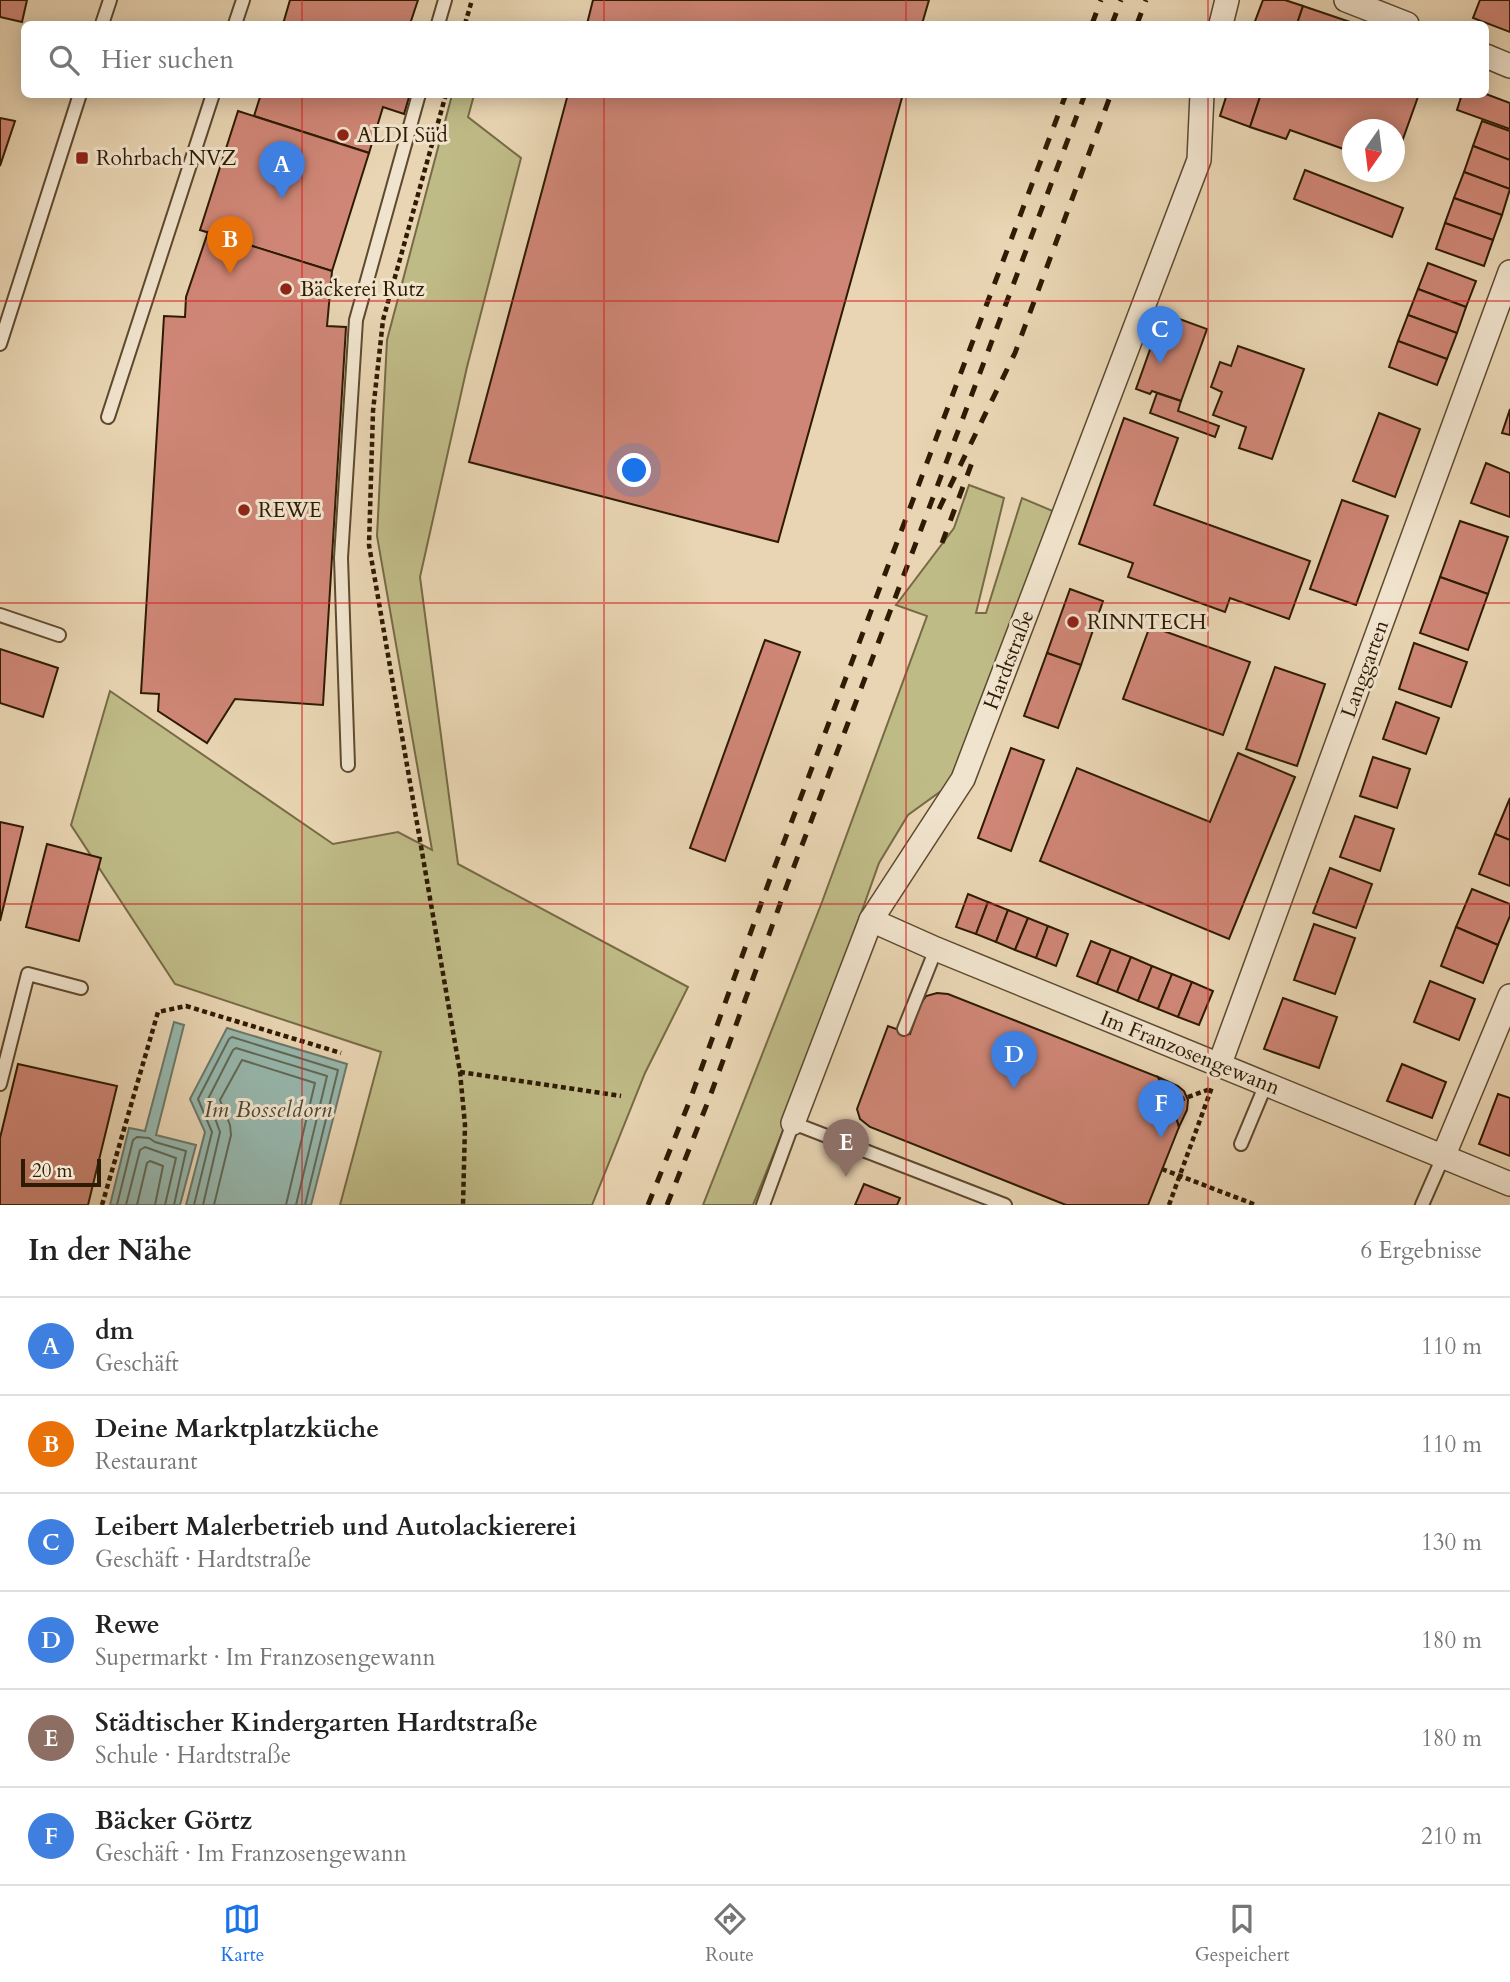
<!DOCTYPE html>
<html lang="de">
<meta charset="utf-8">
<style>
:root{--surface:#fff;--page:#f6f6f6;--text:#222;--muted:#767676;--line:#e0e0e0;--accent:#1a73e8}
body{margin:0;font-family:Cardo,serif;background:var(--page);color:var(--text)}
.compass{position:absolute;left:1342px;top:119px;width:63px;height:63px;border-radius:50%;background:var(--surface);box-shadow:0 4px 18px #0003;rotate:194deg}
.scale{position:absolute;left:21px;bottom:18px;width:80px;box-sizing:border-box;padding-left:7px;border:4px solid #2e1b03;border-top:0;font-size:19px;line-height:24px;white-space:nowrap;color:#2e1b03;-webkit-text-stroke:5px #f1e4ce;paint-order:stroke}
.you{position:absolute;left:635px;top:471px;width:24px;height:24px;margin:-18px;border:5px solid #fff;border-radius:50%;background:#1a73e8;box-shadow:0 0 0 10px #1a73e833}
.badge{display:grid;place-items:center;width:46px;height:46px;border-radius:50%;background:var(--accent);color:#fff;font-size:23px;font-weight:700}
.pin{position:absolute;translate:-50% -58px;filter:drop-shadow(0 2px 4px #0008)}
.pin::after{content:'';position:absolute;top:37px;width:24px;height:21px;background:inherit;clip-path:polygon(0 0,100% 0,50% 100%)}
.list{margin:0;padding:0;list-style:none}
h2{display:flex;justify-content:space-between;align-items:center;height:91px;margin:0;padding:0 28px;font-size:30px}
h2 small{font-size:23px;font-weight:400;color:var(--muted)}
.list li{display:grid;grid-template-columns:46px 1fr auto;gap:21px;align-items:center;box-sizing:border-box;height:98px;padding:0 28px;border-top:2px solid var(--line)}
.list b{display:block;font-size:26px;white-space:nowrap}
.list p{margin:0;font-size:23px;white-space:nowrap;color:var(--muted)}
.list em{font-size:23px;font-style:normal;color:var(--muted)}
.icon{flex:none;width:38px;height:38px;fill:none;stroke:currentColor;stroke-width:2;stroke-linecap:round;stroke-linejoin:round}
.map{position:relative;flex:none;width:1510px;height:1205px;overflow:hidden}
.search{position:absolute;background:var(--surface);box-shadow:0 4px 18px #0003;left:21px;right:21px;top:21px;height:77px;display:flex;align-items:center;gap:18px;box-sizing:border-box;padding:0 24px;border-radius:10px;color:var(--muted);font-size:26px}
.sheet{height:679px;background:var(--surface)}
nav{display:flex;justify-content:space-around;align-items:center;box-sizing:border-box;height:98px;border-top:2px solid var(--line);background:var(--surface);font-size:19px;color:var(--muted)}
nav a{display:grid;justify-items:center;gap:4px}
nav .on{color:var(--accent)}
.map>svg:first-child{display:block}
</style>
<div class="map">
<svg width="1510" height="1205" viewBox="0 0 1510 1205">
<rect width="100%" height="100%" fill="#e9d5b3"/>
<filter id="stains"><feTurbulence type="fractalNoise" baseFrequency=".00286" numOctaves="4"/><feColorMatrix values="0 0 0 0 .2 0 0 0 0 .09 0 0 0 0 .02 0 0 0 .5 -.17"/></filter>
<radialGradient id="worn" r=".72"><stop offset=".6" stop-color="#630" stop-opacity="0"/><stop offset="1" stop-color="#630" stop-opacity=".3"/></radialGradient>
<!-- green -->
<g fill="#bfbb87" stroke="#766b45" stroke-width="2">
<path d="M452,95H474L468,117L521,158L467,367L420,577L458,864L688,987L645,1073L592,1205H340L381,1052L175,984L71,825L110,691L333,844L398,832L432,850L377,536L387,340Z"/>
<path d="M969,485L1004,498L976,613H986L1022,498L1055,512L959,778L908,815L879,863L787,1121L753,1205H703L822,902L927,616L896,605L954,528Z"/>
</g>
<!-- water -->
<g fill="#97b8ae" stroke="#6d796a" stroke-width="2">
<path d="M174,1022L184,1025L156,1135L196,1145L180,1205H110L129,1128L145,1131Z"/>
<path d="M227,1028L347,1064L311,1205H186L205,1132L190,1099Z"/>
</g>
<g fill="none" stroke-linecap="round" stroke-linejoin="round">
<!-- shore -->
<g stroke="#626a58" stroke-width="2">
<path d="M117,1205L133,1140L137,1137L149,1138L155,1142L186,1151L174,1205"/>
<path d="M126,1205L140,1150L145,1147L176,1158L165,1205"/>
<path d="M137,1205L147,1163L150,1161L163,1166L155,1205"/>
<path d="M194,1205L212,1132L198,1099L229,1039L232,1037L338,1070L305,1205"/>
<path d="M203,1205L220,1132L208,1099L233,1050L236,1048L327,1076L296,1205"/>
<path d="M214,1205L231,1135L230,1125L220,1100L242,1060L315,1083L286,1205"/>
</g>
</g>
<!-- building -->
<g fill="#cf8676" stroke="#2e1b03" stroke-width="2">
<path d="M0,0H27L22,22L0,17Z"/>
<path d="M290,0H418L410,24H283Z"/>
<path d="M593,0H929L922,24H587Z"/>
<path d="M1263,0H1285L1303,6L1297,24H1254Z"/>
<path d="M1480,0H1510V32L1473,18Z"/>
<path d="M1303,6L1356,24H1297Z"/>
<path d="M261,94H410L404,114L383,107L369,153L254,116Z"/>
<path d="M568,94H903L778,542L469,462Z"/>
<path d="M1227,94H1261L1250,127L1220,116Z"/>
<path d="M1261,94H1419L1394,164V130H1352V152L1290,130L1286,139L1250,127Z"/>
<path d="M1462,94H1486L1510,103V129L1457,110Z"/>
<path d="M238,111L369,153L332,271L200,230Z"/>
<path d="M0,118L15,121L0,166Z"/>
<path d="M1482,121L1510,131V160L1473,146Z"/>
<path d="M1473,146L1510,160V189L1464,172Z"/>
<path d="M1305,170L1403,208L1392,237L1294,199Z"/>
<path d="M1464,172L1510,189L1502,215L1454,198Z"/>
<path d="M1454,198L1502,215L1493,240L1445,223Z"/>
<path d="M1445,223L1493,240L1484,266L1436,249Z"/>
<path d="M208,232L332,271L327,326L346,327L323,705L235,699L207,743L158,711L159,694L141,693L164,316L185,317L186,297Z"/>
<path d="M1428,263L1476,281L1466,307L1418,289Z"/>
<path d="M1418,289L1466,307L1457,333L1408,315Z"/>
<path d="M1163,313L1207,329L1181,401L1152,391L1150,394L1136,389Z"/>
<path d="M1408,315L1457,333L1447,359L1398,341Z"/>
<path d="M1398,341L1447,359L1437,385L1389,367Z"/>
<path d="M1238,346L1304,369L1272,459L1239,448L1246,427L1213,415L1222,392L1211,387L1220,362L1231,366Z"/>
<path d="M1157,393L1181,401L1178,411L1219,426L1215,437L1150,413Z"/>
<path d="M1510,409V435L1502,433Z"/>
<path d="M1379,413L1420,429L1395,497L1353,481Z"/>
<path d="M1124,418L1178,438L1154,505L1310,561L1289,619L1230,598L1225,612L1128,577L1133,563L1079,544Z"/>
<path d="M1486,463L1510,473V517L1471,503Z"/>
<path d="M1342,500L1388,516L1356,605L1310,589Z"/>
<path d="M1460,521L1508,537L1488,594L1440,577Z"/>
<path d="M1440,577L1488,594L1468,650L1420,633Z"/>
<path d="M1070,589L1103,601L1081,665L1047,653Z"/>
<path d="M1150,626L1250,662L1223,735L1123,699Z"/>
<path d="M765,640L800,652L725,861L690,848Z"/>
<path d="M1414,643L1467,662L1451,707L1399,689Z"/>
<path d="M0,649L58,668L43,717L0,703Z"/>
<path d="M1047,653L1081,665L1058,728L1024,716Z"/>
<path d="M1275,667L1325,684L1297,766L1246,749Z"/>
<path d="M1396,702L1439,718L1426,754L1383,739Z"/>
<path d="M1011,748L1044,760L1011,851L978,838Z"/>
<path d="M1238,753L1295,777L1229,939L1040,861L1077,768L1210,822Z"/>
<path d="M1373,757L1410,769L1397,808L1360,796Z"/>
<path d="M1510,798V840L1495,834Z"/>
<path d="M1355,816L1394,829L1380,871L1340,857Z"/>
<path d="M0,822L23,827L0,921Z"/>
<path d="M1495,834L1510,840V886L1479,874Z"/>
<path d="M47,844L101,858L79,941L26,927Z"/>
<path d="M1330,868L1372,884L1356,928L1313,913Z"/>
<path d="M1472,889L1510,904V916L1498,945L1456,927Z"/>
<path d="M968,894L988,902L976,934L956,927Z"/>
<path d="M988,902L1008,910L996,942L976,934Z"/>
<path d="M1008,910L1028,918L1015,950L996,942Z"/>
<path d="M1028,918L1048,926L1036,958L1015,950Z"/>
<path d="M1314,924L1355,938L1335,994L1294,980Z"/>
<path d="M1048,926L1068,934L1056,966L1036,958Z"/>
<path d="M1456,927L1498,945L1483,983L1441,966Z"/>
<path d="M1091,941L1111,949L1097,984L1077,976Z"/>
<path d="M1111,949L1131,957L1117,992L1097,984Z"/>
<path d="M1131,957L1152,966L1138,1001L1117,992Z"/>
<path d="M1152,966L1172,974L1158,1009L1138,1001Z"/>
<path d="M1172,974L1192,982L1178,1017L1158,1009Z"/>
<path d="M1430,981L1475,999L1459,1040L1414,1022Z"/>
<path d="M1192,982L1213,991L1199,1025L1178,1017Z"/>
<path d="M937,993L948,994L1158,1077L1172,1103L1179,1127L1148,1205H1066L870,1127L860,1119L857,1109L888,1026L910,1034L920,1005L926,996Z"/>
<path d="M1283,998L1337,1017L1319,1068L1264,1049Z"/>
<path d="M18,1064L117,1086L88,1205H0V1138Z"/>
<path d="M1402,1064L1446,1082L1432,1118L1387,1101Z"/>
<path d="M1158,1077L1178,1086L1184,1091L1188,1100L1187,1110L1179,1127L1172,1103Z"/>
<path d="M1498,1094L1510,1098V1156L1479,1144Z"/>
<path d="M864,1184L900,1198L897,1205H855Z"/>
</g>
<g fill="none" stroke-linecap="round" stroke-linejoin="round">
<!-- service casing -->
<g stroke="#5d4a2f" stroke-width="16">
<g id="service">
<path d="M102,24L110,0"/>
<path d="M235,24L243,0"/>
<path d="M438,24L445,0"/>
<path d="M0,344L80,94"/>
<path d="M108,417L213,94"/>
<path d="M0,615L59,635"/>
<path d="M348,765L341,558L356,320L419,94"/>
<path d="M904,1029L936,949"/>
<path d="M0,1084L28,974L81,988"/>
<path d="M1241,1144L1266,1084"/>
<path d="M763,1205L793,1123L1005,1205"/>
<path d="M1422,1205L1443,1157"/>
</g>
</g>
<!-- minor casing -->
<g stroke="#5d4a2f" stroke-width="26">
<g id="minor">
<path d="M1346,0L1407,24"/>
<path d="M1221,24L1227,0"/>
<path d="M1486,56L1510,66"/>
<path d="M871,920L936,949L1510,1184"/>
<path d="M1219,1066L1510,272"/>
<path d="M793,1123L871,920L963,779L1199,160L1202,94"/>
<path d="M1443,1157L1510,996"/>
</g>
</g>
<!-- path -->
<g stroke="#2e1b03" stroke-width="4.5" stroke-dasharray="5 3.5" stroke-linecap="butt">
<path d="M465,24L472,0"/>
<path d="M446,94L383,320L373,411L369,545L460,1072L465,1125L463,1205"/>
<path d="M460,1072L621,1096"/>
<path d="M1172,1103L1210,1089"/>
<path d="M1162,1169L1256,1205"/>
<path d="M102,1205L158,1012L186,1006L341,1053"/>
<path d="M1169,1205L1212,1087"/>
</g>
<!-- service -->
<use href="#service" stroke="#f1e4ce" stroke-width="12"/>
<!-- minor -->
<use href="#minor" stroke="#f1e4ce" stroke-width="23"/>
<!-- rail -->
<g stroke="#2e1b03" stroke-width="5" stroke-dasharray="12 12" stroke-linecap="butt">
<path d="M1092,24L1101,0"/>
<path d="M1112,24L1121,0"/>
<path d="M1137,24L1146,0"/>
<path d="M939,509L1015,353L1111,94"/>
<path d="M942,543L974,457"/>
<path d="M648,1205L690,1100L770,879L1066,94"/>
<path d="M667,1205L709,1099L787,885L1085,94"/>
</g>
</g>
<!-- grid -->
<path fill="none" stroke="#d62828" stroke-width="2" stroke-opacity="0.55" d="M302,0V24M604,0V24M906,0V24M1208,0V24M302,94V1205M604,94V1205M906,94V1205M1208,94V1205M0,301H1510M0,603H1510M0,904H1510"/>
<!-- markers -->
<g fill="#8f2418" stroke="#f1e4ce" stroke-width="2.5">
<circle cx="343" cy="135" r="7"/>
<rect x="75" y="151" width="14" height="14" rx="3.5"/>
<circle cx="286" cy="289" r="7"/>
<circle cx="244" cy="510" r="7"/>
<circle cx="1073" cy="622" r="7"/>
</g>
<g text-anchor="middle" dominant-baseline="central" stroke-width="6" stroke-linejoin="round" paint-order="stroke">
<!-- poi labels -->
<g font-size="21" fill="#2e1b03" stroke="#f1e4ce" text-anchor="start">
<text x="357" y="135">ALDI Süd</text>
<text x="96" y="158">Rohrbach NVZ</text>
<text x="300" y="289">Bäckerei Rutz</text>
<text x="258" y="510">REWE</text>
<text x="1087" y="622">RINNTECH</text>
</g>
<!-- street labels -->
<g font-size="21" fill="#2e1b03" stroke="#f1e4ce">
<text transform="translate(1009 660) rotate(-69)">Hardtstraße</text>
<text transform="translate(1365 669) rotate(-70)">Langgarten</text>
<text transform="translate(1190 1053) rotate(22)">Im Franzosengewann</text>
</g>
<!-- water labels -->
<g font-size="23" font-style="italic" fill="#4e4a36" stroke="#f1e4ce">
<text x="268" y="1109">Im Bosseldorn</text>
</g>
</g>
<rect width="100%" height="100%" filter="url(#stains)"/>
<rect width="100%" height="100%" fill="url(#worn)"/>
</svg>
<svg class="compass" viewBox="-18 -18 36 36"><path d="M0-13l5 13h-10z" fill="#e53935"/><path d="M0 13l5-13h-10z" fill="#767676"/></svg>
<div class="scale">20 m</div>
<div class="you"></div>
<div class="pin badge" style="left:282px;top:199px;background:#3f7fe0">A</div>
<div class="pin badge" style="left:230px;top:274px;background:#e8710a">B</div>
<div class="pin badge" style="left:1160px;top:364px;background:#3f7fe0">C</div>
<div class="pin badge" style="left:1014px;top:1089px;background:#3f7fe0">D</div>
<div class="pin badge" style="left:846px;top:1177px;background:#8d6e63">E</div>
<div class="pin badge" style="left:1161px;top:1138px;background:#3f7fe0">F</div>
<div class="search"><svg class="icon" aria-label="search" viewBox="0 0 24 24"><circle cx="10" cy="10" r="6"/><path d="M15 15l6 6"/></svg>Hier suchen</div>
</div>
<section class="sheet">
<h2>In der Nähe<small>6 Ergebnisse</small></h2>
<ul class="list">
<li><span class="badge" style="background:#3f7fe0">A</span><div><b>dm</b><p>Geschäft</p></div><em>110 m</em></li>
<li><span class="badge" style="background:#e8710a">B</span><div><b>Deine Marktplatzküche</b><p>Restaurant</p></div><em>110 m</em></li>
<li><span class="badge" style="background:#3f7fe0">C</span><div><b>Leibert Malerbetrieb und Autolackiererei</b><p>Geschäft · Hardtstraße</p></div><em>130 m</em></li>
<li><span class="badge" style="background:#3f7fe0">D</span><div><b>Rewe</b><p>Supermarkt · Im Franzosengewann</p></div><em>180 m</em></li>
<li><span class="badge" style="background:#8d6e63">E</span><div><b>Städtischer Kindergarten Hardtstraße</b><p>Schule · Hardtstraße</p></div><em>180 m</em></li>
<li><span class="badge" style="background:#3f7fe0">F</span><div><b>Bäcker Görtz</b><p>Geschäft · Im Franzosengewann</p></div><em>210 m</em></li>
</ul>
</section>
<nav>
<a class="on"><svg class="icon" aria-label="map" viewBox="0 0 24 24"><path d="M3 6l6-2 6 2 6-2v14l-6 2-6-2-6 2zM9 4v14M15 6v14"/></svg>Karte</a>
<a><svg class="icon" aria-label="directions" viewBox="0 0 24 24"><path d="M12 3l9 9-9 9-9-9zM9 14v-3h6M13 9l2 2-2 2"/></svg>Route</a>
<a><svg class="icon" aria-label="saved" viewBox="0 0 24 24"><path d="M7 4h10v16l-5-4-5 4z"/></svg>Gespeichert</a>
</nav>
